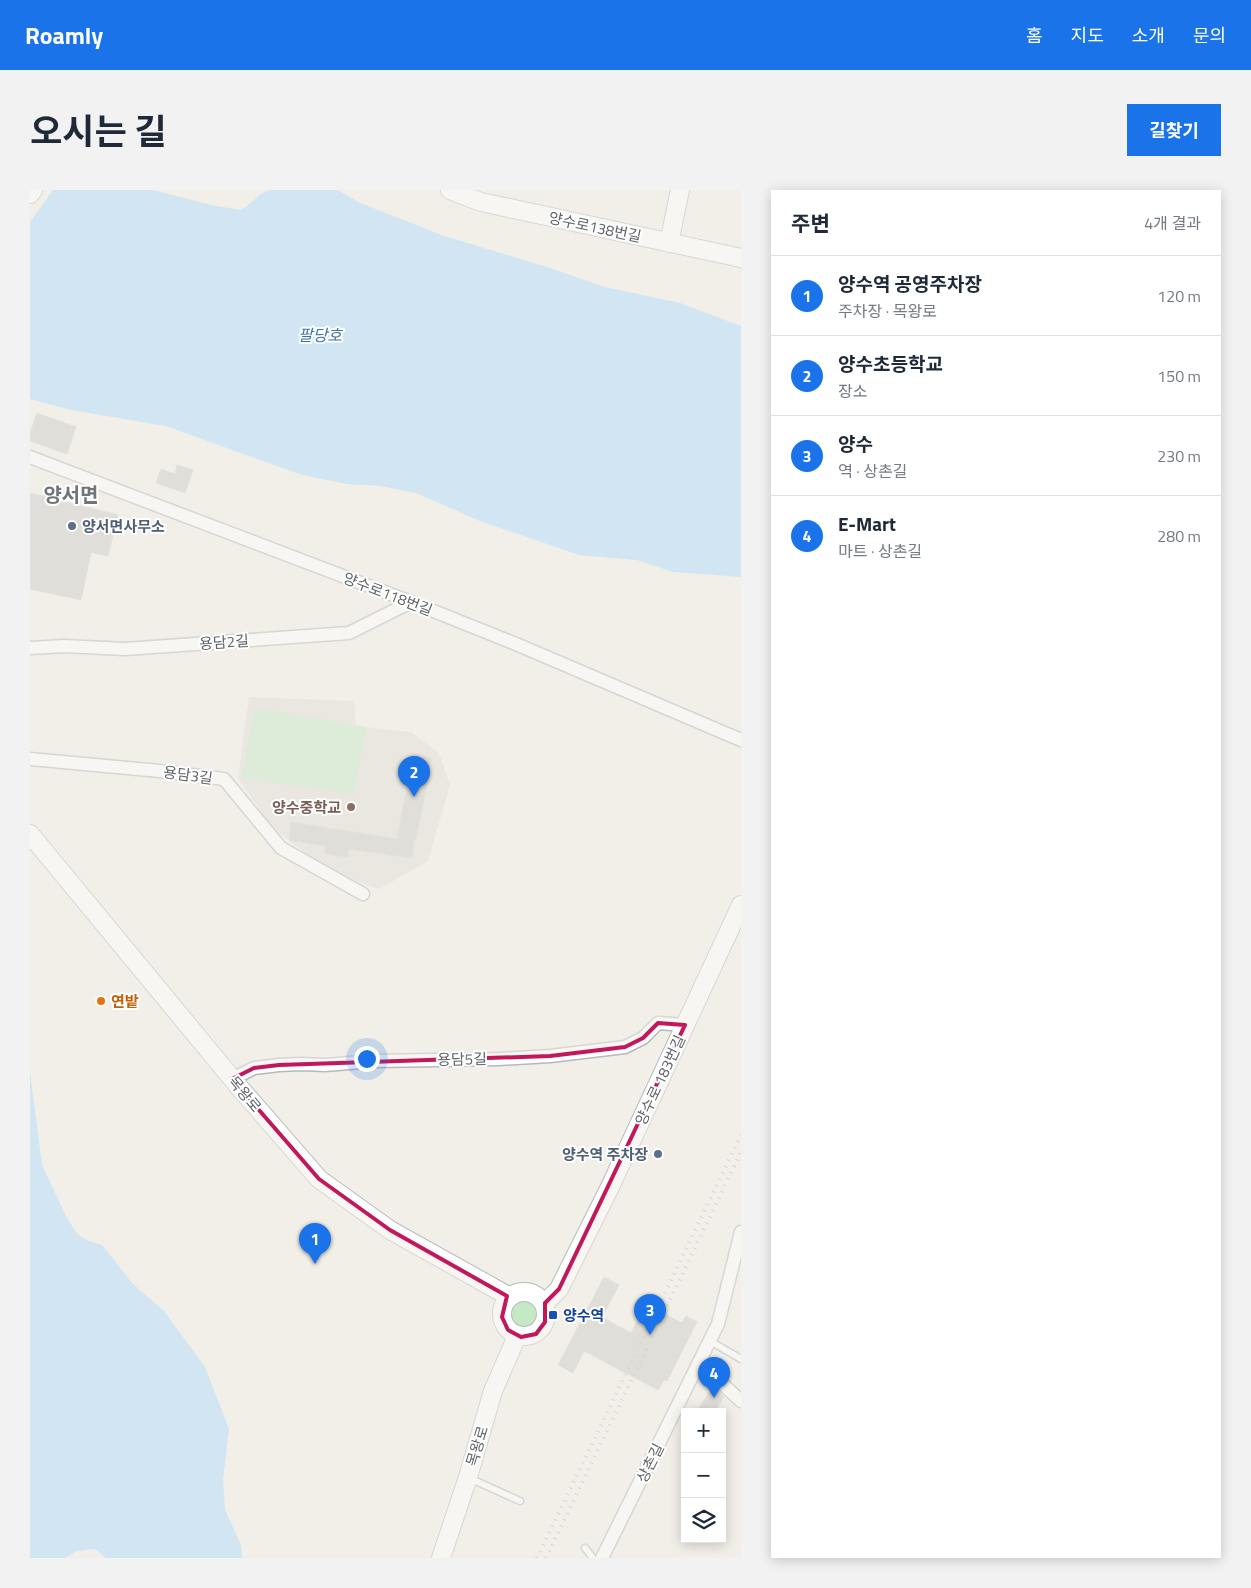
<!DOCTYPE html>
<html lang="ko">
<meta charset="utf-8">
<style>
:root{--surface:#fff;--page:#f2f2f3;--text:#1f2937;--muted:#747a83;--line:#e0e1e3;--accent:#1a73e8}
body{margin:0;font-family:"Titillium Web","Noto Sans KR",sans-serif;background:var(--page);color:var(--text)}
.controls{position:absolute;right:15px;bottom:15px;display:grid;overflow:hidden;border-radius:0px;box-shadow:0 2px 12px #0003}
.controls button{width:45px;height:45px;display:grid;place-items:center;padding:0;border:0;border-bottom:1px solid var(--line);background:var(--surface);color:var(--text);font:25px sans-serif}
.you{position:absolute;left:336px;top:868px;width:18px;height:18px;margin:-12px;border:4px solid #fff;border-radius:50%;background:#1a73e8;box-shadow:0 0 0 8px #1a73e833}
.badge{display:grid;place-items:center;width:32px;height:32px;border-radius:50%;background:var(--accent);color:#fff;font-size:16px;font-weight:700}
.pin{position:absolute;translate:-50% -41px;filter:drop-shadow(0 1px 2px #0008)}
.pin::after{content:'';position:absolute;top:26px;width:18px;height:15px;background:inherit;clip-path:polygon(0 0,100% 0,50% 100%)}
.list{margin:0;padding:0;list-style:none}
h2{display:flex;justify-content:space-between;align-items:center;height:65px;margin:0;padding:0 20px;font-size:21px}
h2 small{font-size:16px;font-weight:400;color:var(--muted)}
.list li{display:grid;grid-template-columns:32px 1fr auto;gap:15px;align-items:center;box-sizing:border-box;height:80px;padding:0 20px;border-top:1px solid var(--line)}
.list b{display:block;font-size:19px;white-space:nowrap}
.list p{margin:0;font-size:16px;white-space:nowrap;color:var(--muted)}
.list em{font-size:16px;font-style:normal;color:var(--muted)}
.icon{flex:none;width:28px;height:28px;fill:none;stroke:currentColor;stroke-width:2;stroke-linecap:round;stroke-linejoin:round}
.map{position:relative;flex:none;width:711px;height:1368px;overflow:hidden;border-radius:0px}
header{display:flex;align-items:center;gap:30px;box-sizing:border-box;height:70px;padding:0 25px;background:var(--accent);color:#fff}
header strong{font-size:24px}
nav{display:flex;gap:28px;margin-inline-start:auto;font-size:18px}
.intro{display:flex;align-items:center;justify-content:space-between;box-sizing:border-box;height:120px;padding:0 30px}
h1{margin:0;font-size:35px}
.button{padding:12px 22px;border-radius:0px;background:var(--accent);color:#fff;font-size:18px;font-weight:700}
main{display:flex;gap:30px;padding:0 30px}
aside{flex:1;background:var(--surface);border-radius:0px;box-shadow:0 2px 12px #0003}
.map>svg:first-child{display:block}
</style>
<header>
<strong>Roamly</strong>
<nav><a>홈</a><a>지도</a><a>소개</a><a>문의</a></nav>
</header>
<div class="intro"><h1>오시는 길</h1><a class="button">길찾기</a></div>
<main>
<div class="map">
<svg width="711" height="1368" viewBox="0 0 711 1368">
<rect width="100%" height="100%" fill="#f1efe8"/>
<!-- education -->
<path fill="#e1ded6" d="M219,507L324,511L326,536L381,542L409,563L420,595L398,671L349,699L301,682L244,639L208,588Z"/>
<!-- green -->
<g fill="#c5e8c5">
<path d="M224,518L336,537L324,605L212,588Z"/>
<circle cx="494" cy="1124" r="14"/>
</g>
<!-- water -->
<g fill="#aadaff">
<path d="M0,0H123L181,15L210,20L216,17L231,4L240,0H308L328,12L414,46L517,77L575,97L650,113L711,136V387L643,382L607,370L549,365L450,331L386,303L350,296L318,294L272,285L136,236L41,220L0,209Z"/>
<path d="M0,882L12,975L37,1028L47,1044L59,1051L72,1055L103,1094L134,1121L175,1177L199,1239L193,1290L195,1320L211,1355L212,1368H76L65,1359L46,1361L35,1368H0Z"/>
</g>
<!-- pier -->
<path fill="#f1efe8" d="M0,0H23L0,32Z"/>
<!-- building -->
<g fill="#cccac5" stroke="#d6d1c6">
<path d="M7,223L46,237L37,264L0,251V243Z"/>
<path d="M147,275L163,280L155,303L126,293L131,279L145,284Z"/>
<path d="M0,303L88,325L78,366L61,362L51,410L0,399Z"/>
<path d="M383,564L402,568L386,650H384L382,668L319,659L318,667L295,664L296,656L259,650L261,632L367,649Z"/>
<path d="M574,1087L589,1095L572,1127L601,1143L616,1114L652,1133L656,1126L667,1132L637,1191L634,1190L628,1200L554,1161L543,1183L528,1175Z"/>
<path d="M683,1197L694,1207L684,1222H666Z"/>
</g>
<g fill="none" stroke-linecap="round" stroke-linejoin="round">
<!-- lane casing -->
<g stroke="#b5b8bc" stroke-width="9">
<g id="lane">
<path d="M680,1151L711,1169"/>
<path d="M439,1288L490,1311"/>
<path d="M555,1358L563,1368"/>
</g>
</g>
<!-- street casing -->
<g stroke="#b5b8bc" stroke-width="15">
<g id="street">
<path d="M0,267L381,412L486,454L711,550"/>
<path d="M0,458L34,456L95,459L319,443L381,412"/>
<path d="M0,569L130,581L194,589L251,658L333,704"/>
<path d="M202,889L224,878L249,875L271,874L295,875L344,871L469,869L520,866L595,857L613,848L628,833L655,835"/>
<path d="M667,1178L688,1190L711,1211"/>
<path d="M572,1368L688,1134L711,1042"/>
</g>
</g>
<!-- secondary casing -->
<g stroke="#b6babf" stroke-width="20">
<g id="secondary">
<path d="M420,0L451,12L711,68"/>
<path d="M0,4L3,0"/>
<path d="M639,53L650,0"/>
<path d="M0,644L209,897L289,989L360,1040L480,1107"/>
<circle cx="494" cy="1124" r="22"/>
<path d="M514,1114L529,1099L580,997L711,715"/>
<path d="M411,1368L438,1287L463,1201L487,1146"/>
</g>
</g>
<!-- lane -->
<use href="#lane" stroke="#fff" stroke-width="6"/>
<!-- street -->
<use href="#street" stroke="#fff" stroke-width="12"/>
<!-- secondary -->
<use href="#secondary" stroke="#fff" stroke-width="18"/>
<!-- rail -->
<g stroke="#b6b7b8" stroke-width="4" stroke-dasharray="1 6" stroke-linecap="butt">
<path d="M507,1368L711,945"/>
<path d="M516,1368L711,962"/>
</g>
</g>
<!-- marked area -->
<path d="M0 0H711V1368H0ZM628,833L655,835L529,1099L515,1113V1132L506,1144L491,1147L478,1140L472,1127L477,1106L360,1040L289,989L202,889L224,878L249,875L520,866L595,857L613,848Z" fill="#f1efe8" fill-opacity=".55" fill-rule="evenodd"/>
<path fill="none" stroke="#c2185b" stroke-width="4" stroke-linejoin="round" d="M628,833L655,835L529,1099L515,1113V1132L506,1144L491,1147L478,1140L472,1127L477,1106L360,1040L289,989L202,889L224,878L249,875L520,866L595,857L613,848Z"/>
<!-- markers -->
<g fill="#5c6f8a" stroke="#fff" stroke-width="2">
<circle cx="42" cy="336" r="5"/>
<circle cx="628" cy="964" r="5"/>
</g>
<circle fill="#8d6e63" stroke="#fff" stroke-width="2" cx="321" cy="617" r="5"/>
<circle fill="#e8710a" stroke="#fff" stroke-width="2" cx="71" cy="811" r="5"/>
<rect fill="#1a4fb4" stroke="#fff" stroke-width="2" x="518" y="1120" width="10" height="10" rx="2.5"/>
<g text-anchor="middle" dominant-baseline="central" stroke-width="4" stroke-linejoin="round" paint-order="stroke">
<!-- street labels -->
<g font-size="15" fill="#5f6368" stroke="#fff">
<text transform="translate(565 37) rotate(12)">양수로138번길</text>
<text transform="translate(358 404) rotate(21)">양수로118번길</text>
<text transform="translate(194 452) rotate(-4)">용담2길</text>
<text transform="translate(158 585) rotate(8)">용담3길</text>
<text transform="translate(432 869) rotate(-1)">용담5길</text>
<text transform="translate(630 890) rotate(-65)">양수로 183번길</text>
<text transform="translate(215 904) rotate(50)">목왕로</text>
<text transform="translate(447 1256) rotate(-73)">목왕로</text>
<text transform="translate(620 1273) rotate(-63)">상촌길</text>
</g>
<!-- service labels -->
<g font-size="15" font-weight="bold" fill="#4e5e75" stroke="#fff" text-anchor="start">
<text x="52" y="336">양서면사무소</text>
<text x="618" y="964" text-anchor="end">양수역 주차장</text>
</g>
<!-- education labels -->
<g font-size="15" font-weight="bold" fill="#785e54" stroke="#fff" text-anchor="end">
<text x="311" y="617">양수중학교</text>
</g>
<!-- food labels -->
<g font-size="15" font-weight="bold" fill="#c56008" stroke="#fff" text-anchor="start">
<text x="81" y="811">연밭</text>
</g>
<!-- transit labels -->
<g font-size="15" font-weight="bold" fill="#164399" stroke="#fff" text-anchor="start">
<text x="533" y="1125">양수역</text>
</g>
<!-- water labels -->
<g font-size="16" font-style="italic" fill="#4174aa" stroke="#fff">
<text x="290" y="145">팔당호</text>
</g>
<!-- district labels -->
<g font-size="20" font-weight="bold" fill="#70757a" stroke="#fff">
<text x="41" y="304">양서면</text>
</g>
</g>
</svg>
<div class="controls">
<button>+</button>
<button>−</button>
<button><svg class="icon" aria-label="layers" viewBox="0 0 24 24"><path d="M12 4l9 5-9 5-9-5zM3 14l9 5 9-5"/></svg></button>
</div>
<div class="you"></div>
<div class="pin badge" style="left:285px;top:1074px">1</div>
<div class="pin badge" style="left:384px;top:607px">2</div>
<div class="pin badge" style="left:620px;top:1145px">3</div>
<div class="pin badge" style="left:684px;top:1208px">4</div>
</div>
<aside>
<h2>주변<small>4개 결과</small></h2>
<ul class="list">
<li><span class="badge">1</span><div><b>양수역 공영주차장</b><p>주차장 · 목왕로</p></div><em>120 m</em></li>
<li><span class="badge">2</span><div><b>양수초등학교</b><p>장소</p></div><em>150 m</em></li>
<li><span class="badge">3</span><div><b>양수</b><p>역 · 상촌길</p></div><em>230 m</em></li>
<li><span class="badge">4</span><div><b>E-Mart</b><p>마트 · 상촌길</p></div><em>280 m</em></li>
</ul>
</aside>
</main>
